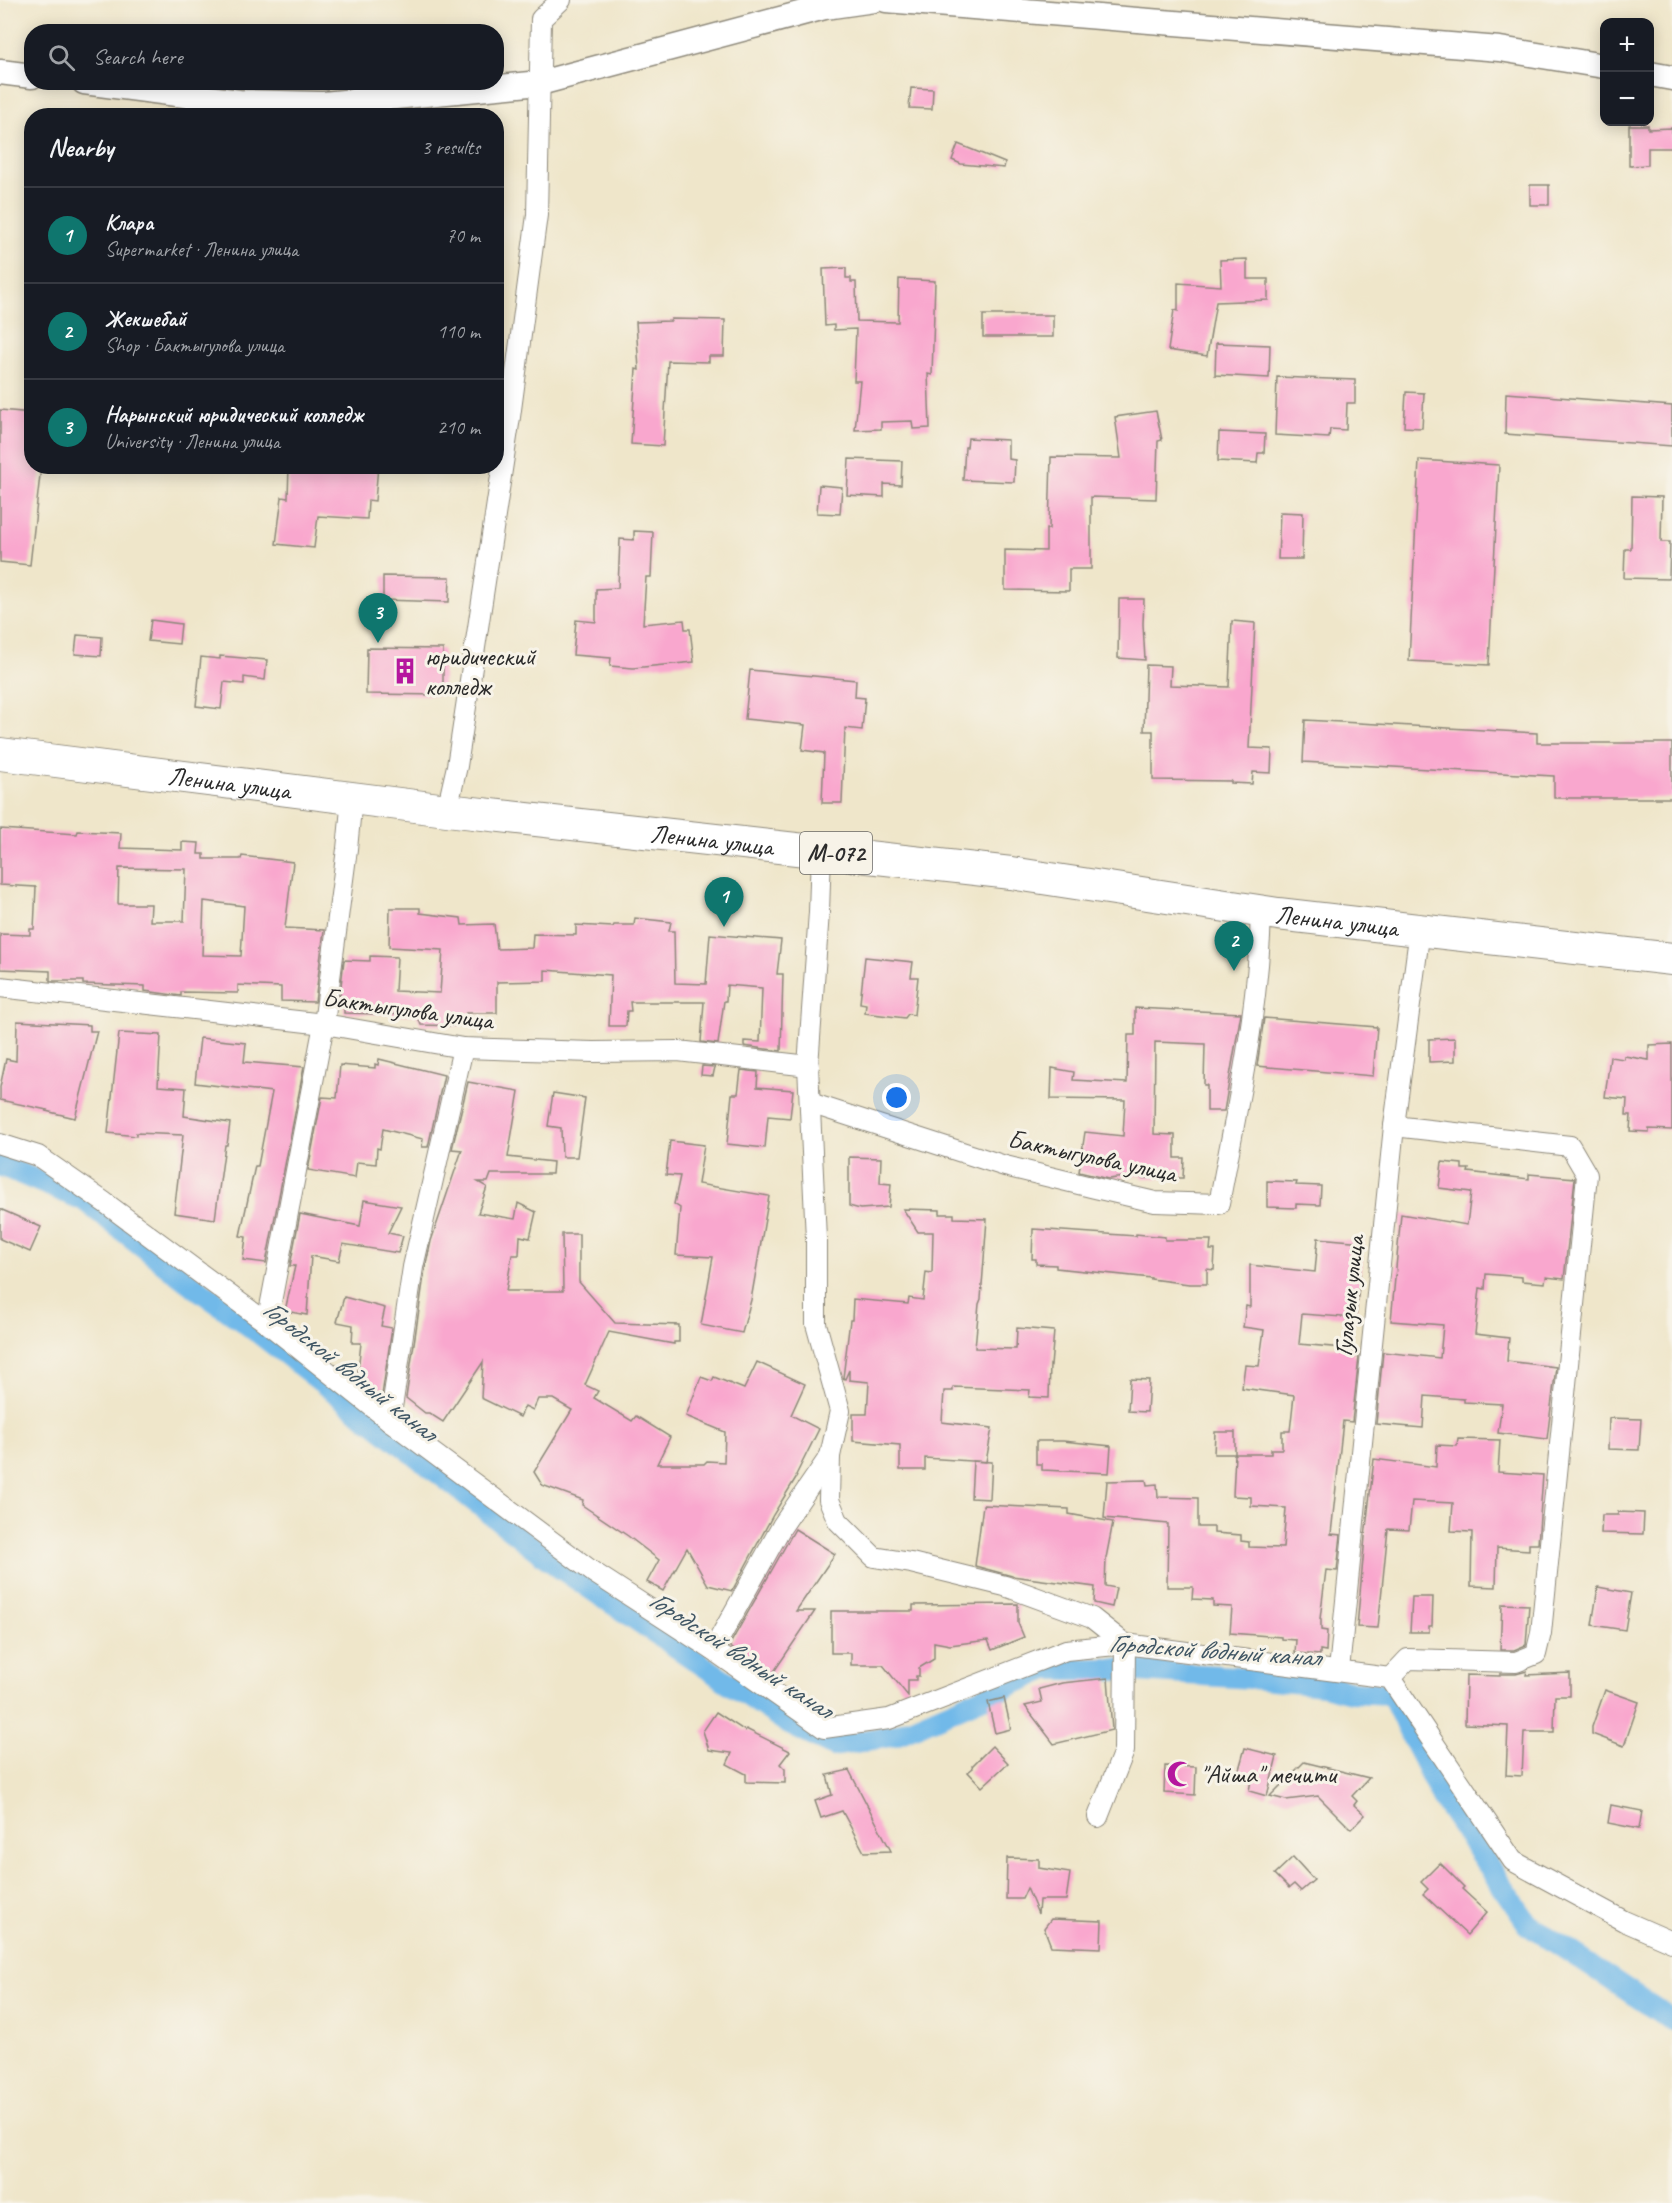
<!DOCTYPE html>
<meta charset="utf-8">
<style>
:root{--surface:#171b24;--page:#20242c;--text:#f1f3f6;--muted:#9ea1a6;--line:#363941;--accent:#0f766e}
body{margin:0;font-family:Caveat,sans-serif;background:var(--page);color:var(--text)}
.controls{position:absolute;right:18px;top:18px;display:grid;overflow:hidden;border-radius:12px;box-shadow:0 3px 15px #0003}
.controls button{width:54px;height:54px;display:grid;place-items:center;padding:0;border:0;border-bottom:2px solid var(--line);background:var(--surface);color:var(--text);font:30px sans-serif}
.you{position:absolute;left:897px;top:1098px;width:21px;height:21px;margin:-15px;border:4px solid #fff;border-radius:50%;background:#1a73e8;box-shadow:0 0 0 9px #1a73e833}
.badge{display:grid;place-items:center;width:39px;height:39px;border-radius:50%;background:var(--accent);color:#fff;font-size:20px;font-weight:700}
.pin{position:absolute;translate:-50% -50px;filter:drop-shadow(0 2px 3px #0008)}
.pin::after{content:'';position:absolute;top:32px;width:21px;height:18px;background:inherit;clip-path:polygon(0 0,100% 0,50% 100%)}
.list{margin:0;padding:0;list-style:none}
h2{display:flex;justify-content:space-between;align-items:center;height:78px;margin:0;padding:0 24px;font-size:26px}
h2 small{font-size:20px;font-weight:400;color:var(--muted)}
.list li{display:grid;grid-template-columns:39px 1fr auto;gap:18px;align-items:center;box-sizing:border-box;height:96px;padding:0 24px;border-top:2px solid var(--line)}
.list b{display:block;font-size:22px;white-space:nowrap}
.list p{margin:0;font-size:20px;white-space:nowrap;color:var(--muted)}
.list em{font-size:20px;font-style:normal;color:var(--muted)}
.icon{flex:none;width:33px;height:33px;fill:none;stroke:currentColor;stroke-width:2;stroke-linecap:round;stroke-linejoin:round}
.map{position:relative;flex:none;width:1672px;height:2203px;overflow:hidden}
.search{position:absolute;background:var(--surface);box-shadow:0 3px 15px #0003;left:24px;top:24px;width:480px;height:66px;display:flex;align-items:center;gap:15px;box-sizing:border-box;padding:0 21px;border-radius:24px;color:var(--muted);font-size:22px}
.panel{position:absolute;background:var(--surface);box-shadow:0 3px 15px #0003;left:24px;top:108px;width:480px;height:366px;border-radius:24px}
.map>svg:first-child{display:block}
</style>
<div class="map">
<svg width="1672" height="2203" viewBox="0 0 1672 2203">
<rect width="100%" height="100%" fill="#f7f3e8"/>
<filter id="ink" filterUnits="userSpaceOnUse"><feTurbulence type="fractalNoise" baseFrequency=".0167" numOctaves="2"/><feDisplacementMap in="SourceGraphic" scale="12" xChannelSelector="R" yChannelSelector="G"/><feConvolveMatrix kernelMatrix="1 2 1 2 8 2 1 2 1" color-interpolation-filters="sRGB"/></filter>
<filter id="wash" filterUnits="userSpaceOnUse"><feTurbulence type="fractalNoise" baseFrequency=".008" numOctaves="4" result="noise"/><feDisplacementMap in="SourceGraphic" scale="24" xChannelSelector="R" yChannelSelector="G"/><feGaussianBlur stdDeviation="1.35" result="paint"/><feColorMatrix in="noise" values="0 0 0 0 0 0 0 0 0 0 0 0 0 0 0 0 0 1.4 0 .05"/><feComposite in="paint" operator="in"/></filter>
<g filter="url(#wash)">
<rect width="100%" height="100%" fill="#efe6ca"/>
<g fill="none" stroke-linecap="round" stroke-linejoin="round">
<!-- canal -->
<path stroke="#71b9e9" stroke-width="22" d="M0,1165L84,1200L187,1281L255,1330L560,1568L789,1724L833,1746L896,1735L1047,1669H1105L1252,1678L1323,1685L1352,1692L1391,1694L1442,1798L1528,1924L1672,2020"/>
</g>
<g id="blocks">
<!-- building -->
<g fill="#f9a7ce" fill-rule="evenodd">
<path d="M911,88L933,89L932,109L909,108Z"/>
<path d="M1629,125H1648V129L1672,128V148H1648V165L1629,166Z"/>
<path d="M958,144L1005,163L1004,168L961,164L952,160Z"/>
<rect x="1530" y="185" width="19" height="20"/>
<path d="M1247,259V279H1268V300L1216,302L1207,356L1168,350L1174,310L1178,311V283L1221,286L1220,260Z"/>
<path d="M846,268V278H851V282H856L857,321L898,322L899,279L935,281L932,375L928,374L930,428L913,429L912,421L881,422V429L855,430L860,381H854L856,329L834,330V325L825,326L823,269Z"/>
<rect x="983" y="315" width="70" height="22"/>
<path d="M671,319L725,320L724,356H709V362L668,361L663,446L631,444L636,369L639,370L636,322L671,321Z"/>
<path d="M1216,343L1270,345L1269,378L1215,375Z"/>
<path d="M1277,377L1355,380V403H1347L1346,430L1330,429L1329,438L1275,435Z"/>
<path d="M1406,392L1424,393L1422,428L1404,427Z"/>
<path d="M1506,393L1672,406V446L1505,434Z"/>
<path d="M0,410L32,413V466H41L30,565L0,562Z"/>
<path d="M1156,411L1162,440L1158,441L1156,499L1091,497V569H1069V591L1005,590V550L1046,551V529H1049L1051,457L1121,458L1115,417Z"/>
<path d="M1219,432L1265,434L1264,453H1258L1257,463L1218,461Z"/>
<path d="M968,438L1008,440V459L1015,460L1014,482L963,480L965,447H967Z"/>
<path d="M849,459L902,461L901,485L884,484V497L847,495Z"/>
<path d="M1419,460L1499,465L1489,665L1409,661Z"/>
<path d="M289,466H378L375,501L368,500L367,519L318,516L314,548L276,544L282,497L288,498Z"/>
<path d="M819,485L842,487L840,514L817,513Z"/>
<path d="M1632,496L1662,497L1661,542H1670L1669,579L1624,578L1625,549H1631Z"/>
<path d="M1280,512L1303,513L1302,559H1278Z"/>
<path d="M634,531L653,532L651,577H646L643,624L684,620L685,629H690L694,662L633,668L610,666L611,658L573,655L576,620L596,622V589L618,588L620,539L634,540Z"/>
<path d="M383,576L450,577L449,602L383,600Z"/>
<path d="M1119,599H1144L1143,624L1145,660L1118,658Z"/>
<path d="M151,620L181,624L179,644L148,641Z"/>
<path d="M1232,621L1255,623L1249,748L1272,749L1271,773L1253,772L1252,784L1231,783V781L1153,780V731H1144L1146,665L1171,666L1170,685L1229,687Z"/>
<path d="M77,635L102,637L101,656L75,654Z"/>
<path d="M367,648L443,649V695L366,694Z"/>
<path d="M220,656L267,660L265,680L244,677V684L224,682L221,709L196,706L201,657L220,659Z"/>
<path d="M750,670L856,680L855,697L865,698L862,730L845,728L842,803H822L824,753L802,750L805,725L745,719Z"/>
<path d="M1305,720L1537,733V743H1672V798H1554V776L1303,762Z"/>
<path d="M0,829L77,834L78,831L121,833L120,848L182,850V842L199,843L198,854H204V859H241L242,856L293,862L285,928L324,930L315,1002L281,1001V987L238,985V993L181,992V996L145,991V986L83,984V981H50V971L0,969V934L30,935V929H34L36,887L0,885ZM119,868L186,869L184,921H150L151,904H118ZM204,901L244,906L241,956L202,955Z"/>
<path d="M390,908H420V913L461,918L462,925L494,924L497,949L532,948L533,934L576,935V925L613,927L614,925H634L635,918L671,922L669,931H674L675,983L706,984L710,934L781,940L777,974H783L781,1051L744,1046V1041L760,1042L762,988L727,985L726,1001H724L718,1044L701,1042L704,1002H630L631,1011H627L626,1026H609L611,975L545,970V981L497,982V1013H466L461,1026L421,1025L417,1015L344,1013V1003H339L344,960L370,961V956L397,957L395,991L440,993L443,950L389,947Z"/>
<path d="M865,957L913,962L911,977H918L914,1015L908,1014L905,1018L865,1013L866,1004L860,1003Z"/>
<path d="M1135,1008L1241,1013L1224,1111H1207V1085H1204L1205,1044L1155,1042L1154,1134L1175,1135V1158H1184L1183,1178H1142V1175L1108,1179L1079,1172L1085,1132L1123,1136L1125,1100L1051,1099L1052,1068L1074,1072L1073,1080L1127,1083L1128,1035H1135Z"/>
<path d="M1264,1018L1377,1027L1373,1076L1257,1066Z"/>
<path d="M17,1021L90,1025V1031H97L75,1118L46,1111L47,1110L0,1100V1087L6,1059L16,1061Z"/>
<path d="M119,1033L161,1035L158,1086L186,1088L184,1116L230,1123L227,1145H225L215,1219L174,1213L183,1135L136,1133V1136L108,1133Z"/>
<path d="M200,1038L246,1043L244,1062L304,1067L266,1263L243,1260L246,1237L240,1236L255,1166H258L272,1092L195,1083Z"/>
<path d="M1455,1038V1061L1429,1062V1039Z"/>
<path d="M1672,1044V1130L1649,1129V1132L1630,1131L1631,1115H1626L1627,1099L1605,1097L1610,1057L1624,1059V1056L1649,1060V1045Z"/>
<path d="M379,1059L444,1075L428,1147H422L423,1139L383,1129L380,1149L377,1148L376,1164L357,1162L355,1178L308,1170L322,1097L337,1098L340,1065L375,1068V1064L378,1065Z"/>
<path d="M702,1066L715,1067L713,1076L701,1075Z"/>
<path d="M741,1070L758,1072L757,1087L793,1090L790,1118L768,1116L765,1148L727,1144L732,1094H738Z"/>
<path d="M468,1082L519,1091L508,1157L553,1162L552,1174H491L488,1182H478L487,1187L478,1213L515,1219L518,1203L536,1212L530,1238L520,1236L519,1255H512L506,1291H563L562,1234H579V1282L615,1323L679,1325V1342H674V1344L609,1332L585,1385L598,1391L594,1398L632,1421L636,1416L670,1437L657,1464H704L707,1461L724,1462L725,1432L686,1416L701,1377L712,1381L714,1377L744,1389L757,1362L805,1384L791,1415L819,1429L796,1475L797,1476L773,1515L732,1591L708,1585L687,1548L663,1591L647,1582L659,1560L628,1536L582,1505L583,1500L542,1485L534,1472L572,1410L553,1399H538L533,1410L525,1406L520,1417L481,1398L483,1362L443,1422L429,1413H425L406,1398L425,1269L431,1241L462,1150L452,1149Z"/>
<path d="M553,1093L585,1098L577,1157H562L561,1128L548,1126Z"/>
<path d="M670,1141L704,1145L698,1184L769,1196L751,1300L742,1333L701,1325L713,1257L676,1255L680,1208L674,1204L680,1176L666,1175Z"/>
<path d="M849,1157L881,1158L880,1183L891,1184L889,1207L860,1209L849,1206Z"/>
<path d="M1442,1162L1462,1164V1169H1469L1468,1172L1529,1179V1174L1575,1178L1564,1279L1546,1277L1545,1283L1522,1281V1277L1486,1274L1485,1289L1480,1288L1475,1334L1509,1338L1507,1361L1556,1367L1547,1439L1498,1433L1502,1404L1464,1402V1399L1425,1396L1423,1428L1376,1424L1383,1352L1440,1358L1443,1325L1391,1321L1401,1214L1467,1225L1471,1192L1439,1188Z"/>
<path d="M1267,1181L1297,1182L1296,1185L1321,1186L1320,1205L1296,1204V1208L1267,1207Z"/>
<path d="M364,1200L401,1206L388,1233L403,1236L398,1253L343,1244L339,1261L311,1256L307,1315L285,1311L295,1266H290L300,1214L360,1226Z"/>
<path d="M0,1209L41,1227L30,1252L0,1239Z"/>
<path d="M903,1209L940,1210V1214H954V1218L987,1219L981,1299L979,1304L975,1348L1016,1349L1017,1328L1054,1331L1051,1366L1050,1365L1049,1398L1029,1397L1030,1390L953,1387V1391H944L942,1422L992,1428L986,1462L925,1458V1470H900V1445L853,1441V1414H867L869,1382L849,1380V1370L845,1379L843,1378L850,1320H852L853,1299L908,1304L909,1298L923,1300L926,1272L932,1273L933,1232H918Z"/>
<path d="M1033,1229L1136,1236V1234L1165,1237V1240H1211L1210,1250H1215L1214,1270L1207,1269V1284H1189L1151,1279V1278L1056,1268V1265L1036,1264V1259H1032Z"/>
<path d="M1318,1238L1363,1242L1356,1318L1302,1314L1299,1344L1354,1349L1353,1356L1359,1357L1352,1422L1343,1421L1331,1534L1341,1535L1337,1571L1326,1570L1320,1619H1321V1630L1327,1631L1326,1651L1320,1650V1655L1295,1653L1296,1640L1281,1639V1637L1230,1633L1232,1607L1213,1606V1600L1192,1599L1193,1587H1167L1168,1524L1104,1518L1107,1481L1146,1480L1147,1485L1157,1484L1158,1497L1198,1498V1527H1214V1533L1241,1535V1541L1249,1542V1547L1283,1548L1286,1508L1251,1506V1497L1233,1496L1235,1454H1271V1449H1282V1431H1290L1294,1395L1242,1388L1245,1365L1259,1366L1264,1330L1243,1327L1246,1306L1250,1307V1265L1315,1272Z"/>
<path d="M344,1297L385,1308L381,1326L392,1328L382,1395L376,1394L357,1380L361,1343H352L353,1325L337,1322Z"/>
<path d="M1130,1379L1149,1380L1147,1412L1128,1411Z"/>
<path d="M1609,1418L1641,1419L1639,1450L1608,1449Z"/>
<path d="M1215,1432H1235V1454H1214Z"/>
<path d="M1458,1439L1500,1440L1498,1472L1543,1475L1538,1544H1529V1550L1497,1548L1496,1587L1471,1586L1472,1532L1451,1531L1453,1503L1412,1501L1409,1530L1388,1529L1378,1628L1357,1627L1365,1537L1374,1459L1436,1467L1437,1445L1457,1446Z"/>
<path d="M1036,1441H1063L1111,1446L1109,1473L1042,1470V1464H1036Z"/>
<path d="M973,1461L992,1462L990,1499L971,1498Z"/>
<path d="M983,1505L1069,1509V1514L1113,1522L1106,1558L1105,1586L1116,1588L1112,1607L1094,1603L1095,1587L1012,1576L975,1566Z"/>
<path d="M1618,1512L1644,1513L1643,1534L1601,1533L1602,1515H1618Z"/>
<path d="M795,1529L835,1554L796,1611H815L771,1676L729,1646Z"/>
<path d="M1598,1587L1631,1593L1625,1630L1592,1625Z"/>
<path d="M1412,1597H1433L1432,1626H1429V1632H1410Z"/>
<path d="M1018,1604V1623L1024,1637L992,1650L988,1640L950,1645L934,1642V1659L919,1668V1676H916V1680H908V1696L883,1665H851V1653H831V1611H913V1605Z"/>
<path d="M1502,1604L1529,1605L1526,1645L1514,1650H1500Z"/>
<path d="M1527,1671L1526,1675L1570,1673V1696H1555L1554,1732H1524L1522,1776L1506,1775L1508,1726L1465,1724L1466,1675L1500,1676V1674H1516Z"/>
<path d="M1108,1678L1112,1730L1054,1744L1025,1706L1042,1702L1039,1689L1062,1683Z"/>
<path d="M1605,1690L1639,1702L1624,1746L1592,1734V1727Z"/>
<path d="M1004,1698L1011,1729L995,1733L988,1702Z"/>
<path d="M716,1712L745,1731L746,1729L790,1751L780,1764L785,1769V1783L746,1782V1774L727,1764L732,1753L709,1750L703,1731Z"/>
<path d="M992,1746L1008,1763L982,1787L968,1772L973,1768L972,1766Z"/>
<path d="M1245,1748L1277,1756L1267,1796L1249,1791L1252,1775L1238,1773Z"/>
<path d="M1304,1762L1369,1778L1352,1796L1357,1801L1354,1805L1365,1815L1351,1829L1318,1796L1286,1800L1270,1796Z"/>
<path d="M1165,1766L1196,1767L1195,1795L1164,1793Z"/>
<path d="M849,1770L891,1851L864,1852L842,1811L821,1818L815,1801L832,1795L827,1775Z"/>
<path d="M1611,1805L1642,1811L1639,1829L1608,1823Z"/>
<path d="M1293,1857L1314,1880L1301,1891L1294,1884L1289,1888L1275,1874Z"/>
<path d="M1007,1858L1039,1859V1868L1070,1873L1066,1900H1039L1038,1914L1027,1888L1022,1899H1006Z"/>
<path d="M1440,1863L1464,1887L1462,1889L1487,1912L1467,1935L1423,1894L1428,1889L1421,1882Z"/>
<path d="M1051,1919L1102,1921L1101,1948L1051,1946L1044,1928Z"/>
</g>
</g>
</g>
<g filter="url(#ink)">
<use href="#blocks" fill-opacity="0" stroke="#8d887a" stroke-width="1.5"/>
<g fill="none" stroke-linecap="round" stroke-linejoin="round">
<!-- minor casing -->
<g stroke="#8d887a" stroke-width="22">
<g id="minor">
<path d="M447,810L457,766L510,417L537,215L541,19L561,0"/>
<path d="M0,987L324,1024L463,1048L593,1052L678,1051L809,1066"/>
<path d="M810,1103L1005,1166L1091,1187L1155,1202L1219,1204C1237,1107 1259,1010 1261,911"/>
<path d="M0,1144L38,1156L104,1202L267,1323L390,1421L593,1572L713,1650L824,1728L889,1719L1066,1650L1125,1644L1390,1678L1513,1861L1624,1921L1672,1942"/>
<path d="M267,1323L324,1024L347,849L352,798"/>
<path d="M390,1421L413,1267L463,1048"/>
<path d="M830,1456L829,1500L838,1521L874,1557L911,1563L1005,1586L1092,1618L1125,1644L1124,1751L1098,1817"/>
<path d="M713,1650L782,1526L830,1456L840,1411L816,1324V1239L808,1066L819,912L821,852"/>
<path d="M1339,1670L1394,1126L1420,929"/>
<path d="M1390,1678L1408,1659L1516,1662L1536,1654L1541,1633L1587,1175L1570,1146L1394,1126"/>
</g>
</g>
<!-- tertiary casing -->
<g stroke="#8d887a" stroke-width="27">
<g id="tertiary">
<path d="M886,0L1500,49L1604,66"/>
<path d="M0,72L32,76"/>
<path d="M1650,74L1672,78"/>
<path d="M84,82L239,102L323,104L540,83L825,7L874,0"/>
</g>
</g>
<!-- primary casing -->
<g stroke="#8d887a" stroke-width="34">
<g id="primary">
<path id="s1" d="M0,754L447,810L1011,873L1278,914L1672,959"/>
</g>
</g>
<!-- minor -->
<use href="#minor" stroke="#fff" stroke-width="20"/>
<!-- tertiary -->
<use href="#tertiary" stroke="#fff" stroke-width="24"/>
<!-- primary -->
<use href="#primary" stroke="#fff" stroke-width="32"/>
</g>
</g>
<!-- icons -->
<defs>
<g id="building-bare" transform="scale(2.07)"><path d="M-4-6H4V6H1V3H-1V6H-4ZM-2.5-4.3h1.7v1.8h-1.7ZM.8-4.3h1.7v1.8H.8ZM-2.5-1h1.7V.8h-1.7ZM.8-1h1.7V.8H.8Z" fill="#b5179e" stroke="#f7f3e8" stroke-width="2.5" paint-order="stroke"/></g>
<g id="mosque-bare" transform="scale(2.07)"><path d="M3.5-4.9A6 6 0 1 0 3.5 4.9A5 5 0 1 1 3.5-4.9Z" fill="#b5179e" stroke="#f7f3e8" stroke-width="2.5" paint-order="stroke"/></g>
</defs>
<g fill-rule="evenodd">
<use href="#building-bare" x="405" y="671"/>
<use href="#mosque-bare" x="1180" y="1774"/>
</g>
<g text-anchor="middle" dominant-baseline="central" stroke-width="6" stroke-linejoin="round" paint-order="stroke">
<!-- shield labels -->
<rect fill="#f7f3e8" stroke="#686764" stroke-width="1.5" x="800" y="832" width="72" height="42" rx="4.5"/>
<g font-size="24" font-weight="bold" fill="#2b2b2b">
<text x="836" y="853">М-072</text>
</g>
<!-- poi labels -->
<g font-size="26" fill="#2b2b2b" stroke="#f7f3e8" text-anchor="start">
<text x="425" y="656">юридический<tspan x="425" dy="30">колледж</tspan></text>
<text x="1200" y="1774">"Айша" мечити</text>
</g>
<!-- street labels -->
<g font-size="26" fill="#2b2b2b" stroke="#f7f3e8">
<text stroke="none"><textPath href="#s1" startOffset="231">Ленина улица</textPath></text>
<text stroke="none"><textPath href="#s1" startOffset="717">Ленина улица</textPath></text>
<text stroke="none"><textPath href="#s1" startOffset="1347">Ленина улица</textPath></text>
<text transform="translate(408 1009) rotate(8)">Бактыгулова улица</text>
<text transform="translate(1092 1156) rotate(12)">Бактыгулова улица</text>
<text transform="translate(1349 1296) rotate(-84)">Гулазык улица</text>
</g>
<!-- water labels -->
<g font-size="27" font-style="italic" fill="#405664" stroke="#f7f3e8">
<text transform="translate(350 1370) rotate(38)">Городской водный канал</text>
<text transform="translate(1214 1650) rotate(4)">Городской водный канал</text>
<text transform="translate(741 1654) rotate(33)">Городской водный канал</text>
</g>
</g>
</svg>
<div class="controls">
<button>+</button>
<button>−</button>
</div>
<div class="you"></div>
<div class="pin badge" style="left:724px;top:927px">1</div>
<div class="pin badge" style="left:1234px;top:971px">2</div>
<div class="pin badge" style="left:378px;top:643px">3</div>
<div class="search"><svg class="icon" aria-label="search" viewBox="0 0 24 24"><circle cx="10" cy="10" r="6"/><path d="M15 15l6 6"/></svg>Search here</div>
<section class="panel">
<h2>Nearby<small>3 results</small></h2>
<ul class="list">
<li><span class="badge">1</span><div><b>Клара</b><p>Supermarket · Ленина улица</p></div><em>70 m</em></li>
<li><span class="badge">2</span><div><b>Жекшебай</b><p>Shop · Бактыгулова улица</p></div><em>110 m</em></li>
<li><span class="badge">3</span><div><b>Нарынский юридический колледж</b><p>University · Ленина улица</p></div><em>210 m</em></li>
</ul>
</section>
</div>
